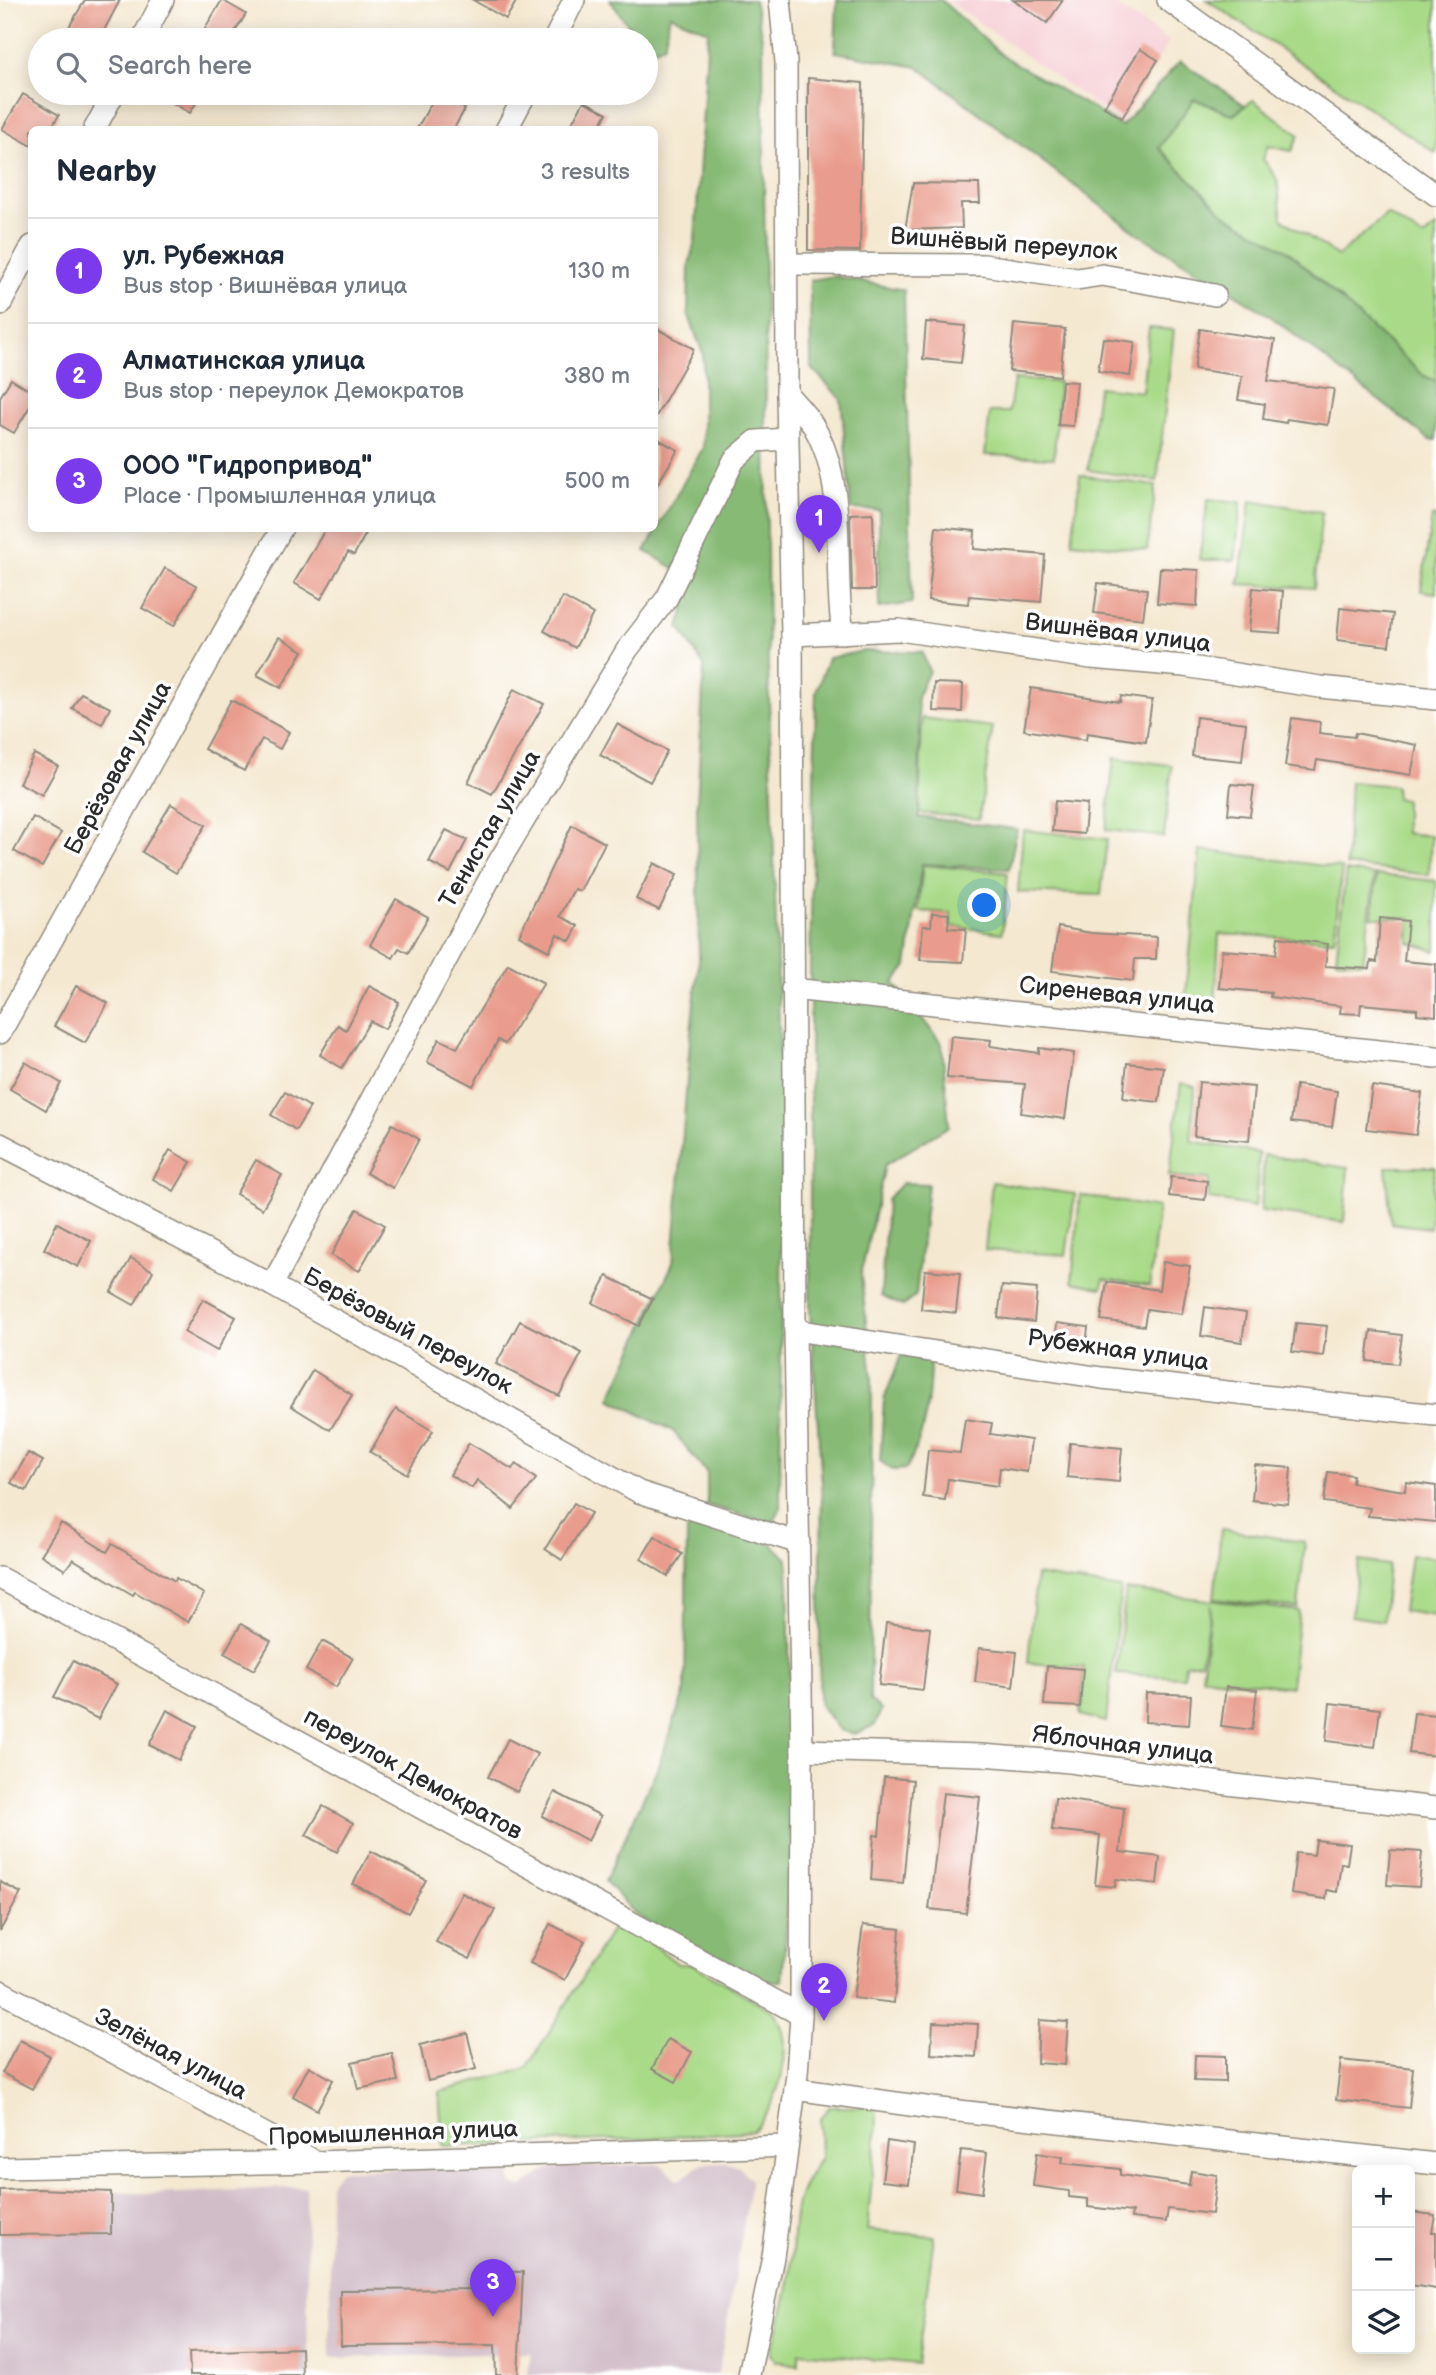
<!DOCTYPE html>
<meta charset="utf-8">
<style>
:root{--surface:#fff;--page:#f2f2f3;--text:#1f2937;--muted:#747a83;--line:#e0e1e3;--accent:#7c3aed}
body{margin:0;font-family:"Balsamiq Sans",sans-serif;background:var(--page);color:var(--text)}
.controls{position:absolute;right:21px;bottom:21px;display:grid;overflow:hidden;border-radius:10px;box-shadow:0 4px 18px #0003}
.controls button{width:63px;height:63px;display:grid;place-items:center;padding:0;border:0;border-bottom:2px solid var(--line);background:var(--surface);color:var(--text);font:35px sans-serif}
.you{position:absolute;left:985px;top:906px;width:24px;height:24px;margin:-18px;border:5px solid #fff;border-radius:50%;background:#1a73e8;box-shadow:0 0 0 10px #1a73e833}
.badge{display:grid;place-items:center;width:46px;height:46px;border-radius:50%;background:var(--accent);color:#fff;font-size:23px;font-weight:700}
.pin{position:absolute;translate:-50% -58px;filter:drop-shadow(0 2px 4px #0008)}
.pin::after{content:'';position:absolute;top:37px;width:24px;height:21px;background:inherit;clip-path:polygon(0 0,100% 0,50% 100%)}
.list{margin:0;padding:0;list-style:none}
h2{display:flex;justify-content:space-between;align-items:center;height:91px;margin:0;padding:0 28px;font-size:30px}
h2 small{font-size:23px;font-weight:400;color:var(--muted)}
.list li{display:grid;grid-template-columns:46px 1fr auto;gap:21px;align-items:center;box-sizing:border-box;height:105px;padding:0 28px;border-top:2px solid var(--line)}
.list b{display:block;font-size:26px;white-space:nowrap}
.list p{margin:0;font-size:23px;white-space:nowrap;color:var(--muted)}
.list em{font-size:23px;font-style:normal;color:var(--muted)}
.icon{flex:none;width:38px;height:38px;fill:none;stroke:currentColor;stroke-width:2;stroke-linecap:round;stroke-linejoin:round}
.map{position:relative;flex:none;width:1436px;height:2375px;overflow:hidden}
.search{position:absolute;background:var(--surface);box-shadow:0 4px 18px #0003;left:28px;top:28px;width:630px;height:77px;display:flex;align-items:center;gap:18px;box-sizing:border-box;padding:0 24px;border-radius:38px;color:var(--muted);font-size:26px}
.panel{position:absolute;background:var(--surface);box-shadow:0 4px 18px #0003;left:28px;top:126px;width:630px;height:406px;border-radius:10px}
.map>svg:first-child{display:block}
</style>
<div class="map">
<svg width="1436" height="2375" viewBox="0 0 1436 2375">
<rect width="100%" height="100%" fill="#fff"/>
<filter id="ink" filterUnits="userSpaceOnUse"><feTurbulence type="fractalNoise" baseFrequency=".0143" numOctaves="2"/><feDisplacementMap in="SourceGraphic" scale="14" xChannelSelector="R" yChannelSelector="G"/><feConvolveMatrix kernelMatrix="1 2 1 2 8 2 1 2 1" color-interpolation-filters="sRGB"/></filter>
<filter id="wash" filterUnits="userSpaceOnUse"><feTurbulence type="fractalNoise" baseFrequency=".00686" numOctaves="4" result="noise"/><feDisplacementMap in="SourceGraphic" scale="28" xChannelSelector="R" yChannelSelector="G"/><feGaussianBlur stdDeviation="1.57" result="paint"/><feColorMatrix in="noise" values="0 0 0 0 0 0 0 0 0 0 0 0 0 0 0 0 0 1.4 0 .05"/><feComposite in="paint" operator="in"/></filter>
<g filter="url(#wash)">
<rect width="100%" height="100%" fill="#f4e8d0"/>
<!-- built -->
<path fill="#f6cfd5" d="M947,0H1108L1169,41L1121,123Z"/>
<!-- industrial -->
<g fill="#d1bdc8">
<path d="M728,2163L739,2167L751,2180L718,2375H528L531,2353L330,2358V2184L340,2170L510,2167L511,2184L522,2187L546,2170L560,2167L660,2164L679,2180L703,2164Z"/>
<path d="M306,2187L308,2375H0V2190L38,2189L158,2194Z"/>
</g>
<!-- green -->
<g fill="#a9da88" stroke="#6a825a" stroke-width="2">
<path d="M1207,0H1436V153Z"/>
<path d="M1194,99L1233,115L1253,100L1299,135L1292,151L1268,146L1263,159L1277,179L1282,219L1338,256L1387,214L1423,237L1436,227V381L1424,376L1288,251L1225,215L1159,148Z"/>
<path d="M1149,328L1174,330L1157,481L1088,470L1098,387L1142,392Z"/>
<path d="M1014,379L1059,382L1054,458L985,455L990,412H1009Z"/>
<path d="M1080,475L1156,486L1147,550L1072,542Z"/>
<path d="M1208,499L1241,502L1235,560H1199Z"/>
<path d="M1251,500L1322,512L1314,588L1239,584Z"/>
<path d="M1432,516L1436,517V593L1421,591Z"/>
<path d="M922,718L993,727L979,819L919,813Z"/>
<path d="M1114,758L1172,765L1164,837L1106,830Z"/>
<path d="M1350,782L1395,786L1396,798L1405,800V833L1431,836L1429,875L1346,865Z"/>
<path d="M1023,830L1107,839L1101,895L1018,892Z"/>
<path d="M1200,850L1342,868L1334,940L1219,934L1215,1007L1185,1004Z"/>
<path d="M923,865L1008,873L1002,933L950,926L951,913L918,911Z"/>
<path d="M1346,871L1375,875L1363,962L1336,960Z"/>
<path d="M1377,875L1436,881V951L1409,942L1410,918L1372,917Z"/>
<path d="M1181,1083L1195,1087L1191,1141L1259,1153L1255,1207L1209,1199V1179L1169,1176Z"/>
<path d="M1264,1155L1348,1168L1344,1222L1261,1211Z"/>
<path d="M1386,1167H1435L1430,1228L1391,1223Z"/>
<path d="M992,1182L1075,1194L1066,1255L985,1250Z"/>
<path d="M1080,1195L1158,1208L1150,1286L1104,1279L1101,1288L1072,1282Z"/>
<path d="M1221,1529L1305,1542L1298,1608L1214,1599Z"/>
<path d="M1411,1555L1436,1558V1616L1403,1611Z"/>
<path d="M1359,1561L1388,1565L1383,1621L1351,1616Z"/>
<path d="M1036,1575L1121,1589L1106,1722L1080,1715L1084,1667L1028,1663Z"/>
<path d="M1126,1590L1299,1611L1291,1687L1202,1677L1211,1605L1201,1662L1185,1664L1184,1677L1116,1674Z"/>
<path d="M619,1918L678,1964H692L774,2012C798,2043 778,2106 753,2131L638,2139L443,2146L439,2092L527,2068Z"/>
<path d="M829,2107H876L877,2127L867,2230L934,2236L917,2364L800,2352L798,2365L776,2361L771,2354C777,2329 787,2301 790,2275C796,2226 787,2200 821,2158L820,2118Z"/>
</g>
<!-- forest -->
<g fill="#86ba74" stroke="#587250" stroke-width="2">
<path d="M610,0H754L763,43L768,664L782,1124L780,1509L773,1524L707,1505V1473L673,1431L610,1399L673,1263L690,1040L699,959L697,806L704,666L679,627L692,579L645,551L703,448V354L688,313L689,265L695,240L708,31L670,15L664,45L647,52L646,40H639Z"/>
<path d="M837,0H941L1003,56L1122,126L1180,61L1245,105L1234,115L1194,99L1159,148L1225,215L1288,251L1424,376L1436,381V440H1430L1270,316L1137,233L918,67L835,52Z"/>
<path d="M834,276L904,290L912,603L879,608V510L851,509L841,399L811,367L810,280Z"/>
<path d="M863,651L922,652L929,671L917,697L920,733L919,817L1017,829L1009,869L922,864L907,966L894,983L942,1044L949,1126L885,1165L861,1274L872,1379L870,1700L881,1710L875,1725L855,1734L839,1730L819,1703L822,1484L810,1311V967L816,692L828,658Z"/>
<path d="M902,1183L928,1184L916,1295L903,1306L881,1296L887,1199Z"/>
<path d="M901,1355L930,1358C930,1397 926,1434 906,1469L892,1470L880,1461L884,1400Z"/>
<path d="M707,1523L771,1544L788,1559L792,1851L782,1981L760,1982L637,1916L605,1881L659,1764L685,1690L687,1530Z"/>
</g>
<g id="blocks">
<!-- building -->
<g fill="#e99c8d">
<path d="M85,0H120L99,40H80L66,32Z"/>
<path d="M222,0L246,14L230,40H198Z"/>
<path d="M473,0H517L506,19Z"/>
<path d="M1013,0H1063L1047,23Z"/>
<path d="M1140,49L1158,60L1122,118L1104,107Z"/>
<path d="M808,78L863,83L860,251L808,250Z"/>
<path d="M156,93H202L190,113Z"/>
<path d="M437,93L465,109L453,130H416Z"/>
<path d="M23,94L59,115L50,130H32V146L2,129Z"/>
<path d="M584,101L607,113L598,130H568Z"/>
<path d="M913,183L979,184L980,203H961L962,228L905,230Z"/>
<path d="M926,322L965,326L961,363L923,359Z"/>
<path d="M1014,324L1065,329L1060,376L1009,371Z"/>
<path d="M654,327L694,349L654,420Z"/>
<path d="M1200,329L1275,340L1268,381L1334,389L1328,425L1287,419L1286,423L1263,419L1265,404L1238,400L1242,376L1194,369Z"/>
<path d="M1103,338L1135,342L1130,376L1098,371Z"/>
<path d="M11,379L32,392V403L14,433L0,425V397Z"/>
<path d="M1062,381L1077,382L1073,426L1058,425Z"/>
<path d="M654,437L678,450L654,490Z"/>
<path d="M873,513L875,590H852L850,514Z"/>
<path d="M936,527L975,531L974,549L1045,555L1041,602L969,596L968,604L928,600Z"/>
<path d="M326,528H369L354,555L348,552L321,599L294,583Z"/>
<path d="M165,568L197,586L174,626L142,608Z"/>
<path d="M1160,568L1199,570L1197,606L1157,603Z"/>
<path d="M1098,583L1147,589L1143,619L1094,613Z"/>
<path d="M1253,588L1283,591L1280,633L1249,631Z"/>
<path d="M563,597L593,614L575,648L544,631Z"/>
<path d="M1340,608L1393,614L1389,646L1337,640Z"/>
<path d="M279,637L303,651L281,688L257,675Z"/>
<path d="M934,683L963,684L962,712L933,711Z"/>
<path d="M1031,688L1120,702L1121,696L1152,700L1146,742L1087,733L1086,740L1024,730Z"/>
<path d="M514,689L544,704L492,794L468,782Z"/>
<path d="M81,693L110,708L102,724L72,708Z"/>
<path d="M231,700L289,732L280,749L262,739L244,771L204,749Z"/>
<path d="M1196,717L1246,723L1242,761L1192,756Z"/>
<path d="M1292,718L1320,722L1319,733L1354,737L1355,733L1417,745L1411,775L1317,760L1315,770L1285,766Z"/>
<path d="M617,724L667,751L650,782L600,755Z"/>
<path d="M34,754L58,766L42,795L19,783Z"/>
<path d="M1231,784L1254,786L1250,816L1228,814Z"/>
<path d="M1055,801L1087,804L1084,834L1052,831Z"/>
<path d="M171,804L206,825L176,873L142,852Z"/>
<path d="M33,817L61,833L42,867L14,851Z"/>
<path d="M572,825L605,843L580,891L574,889L560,916L578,926L570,941L557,934L549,951L519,935Z"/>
<path d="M446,830L467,840L450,873L429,862Z"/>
<path d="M654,863L677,875L659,910L636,899Z"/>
<path d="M396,899L428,917L408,953L399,948L393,958L370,945Z"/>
<path d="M932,913L949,914L948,928L966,929L963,962L920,960L923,926H931Z"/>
<path d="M1380,918L1408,921L1404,961L1436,964V1016L1417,1014V1009L1361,1004L1360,1014L1340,1013L1341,1006L1270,997L1271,993L1219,988L1222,950L1276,954L1278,937L1328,944L1325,966L1370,969L1371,961L1377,962Z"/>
<path d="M1058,927L1091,933L1157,937L1156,959H1135L1133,981L1052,971Z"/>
<path d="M508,964L544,983L505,1044L498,1040L473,1086L427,1062L439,1039L457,1048Z"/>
<path d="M76,986L108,1003L85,1043L54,1026Z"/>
<path d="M369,986L399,1002L385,1029L370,1021L342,1068L320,1055L338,1025L346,1030Z"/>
<path d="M951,1036L991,1040L990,1046L1039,1053V1048L1074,1053L1065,1119L1021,1113L1025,1084L947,1078Z"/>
<path d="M25,1062L61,1083L46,1110L10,1089Z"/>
<path d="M1127,1063L1164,1067L1159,1102L1123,1098Z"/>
<path d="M1199,1082L1254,1087L1249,1141L1194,1136Z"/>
<path d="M1296,1085L1337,1091L1332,1127L1291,1122Z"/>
<path d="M1372,1086L1422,1093L1416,1135L1366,1129Z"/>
<path d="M285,1092L310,1107L296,1130L271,1115Z"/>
<path d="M392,1124L419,1139L393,1188L366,1173Z"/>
<path d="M170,1150L191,1162L174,1191L153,1179Z"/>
<path d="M256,1160L282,1175L262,1209L236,1194Z"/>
<path d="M1171,1177L1207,1181L1205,1200L1169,1196Z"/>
<path d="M357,1209L385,1225L359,1271L331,1255Z"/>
<path d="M57,1223L91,1241L78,1267L44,1249Z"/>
<path d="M131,1258L153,1271L134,1305L111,1292Z"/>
<path d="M1163,1262L1190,1266L1182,1314L1147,1309L1144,1326L1101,1320L1107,1282L1159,1290Z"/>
<path d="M925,1270L960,1273L956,1313L921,1309Z"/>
<path d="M607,1276L653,1299L639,1326L593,1303Z"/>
<path d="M1002,1286L1037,1289L1034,1322L998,1318Z"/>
<path d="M203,1299L236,1317L217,1351L184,1332Z"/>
<path d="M1205,1307L1246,1313L1242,1342L1201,1336Z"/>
<path d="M520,1321L582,1353L559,1396L496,1364Z"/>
<path d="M1057,1323L1088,1327L1086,1346L1055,1343Z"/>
<path d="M1296,1323L1327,1326L1323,1356L1292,1352Z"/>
<path d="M1371,1331L1402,1335L1398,1364L1367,1361Z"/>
<path d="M313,1370L352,1395L330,1430L291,1406Z"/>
<path d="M396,1409L433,1431L407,1474L370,1452Z"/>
<path d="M965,1419L992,1423L990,1434L1031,1440L1027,1472L1000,1468L998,1486L948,1479L945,1500L923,1497L928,1450L960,1453Z"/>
<path d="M469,1443L512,1469L516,1464L536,1479L513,1509L477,1480L472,1488L450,1475Z"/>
<path d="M1070,1443L1122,1448L1119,1482L1067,1477Z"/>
<path d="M28,1453L43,1461L26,1491L11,1483Z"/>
<path d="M1255,1465L1291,1468L1288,1504L1252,1500Z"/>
<path d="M1328,1472L1353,1475L1352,1483L1405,1491L1406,1482L1436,1486V1522L1368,1516L1370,1508L1324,1502Z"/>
<path d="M574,1503L591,1513L562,1560L545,1549Z"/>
<path d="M61,1523L107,1552L112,1544L175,1581L176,1578L204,1594L188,1622L135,1592L133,1595L73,1559L65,1570L41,1555Z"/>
<path d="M655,1536L682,1554L668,1576L641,1559Z"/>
<path d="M886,1623L930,1628L923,1690L879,1685Z"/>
<path d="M241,1624L271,1641L254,1670L224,1653Z"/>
<path d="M322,1641L353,1658L336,1687L306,1670Z"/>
<path d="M979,1648L1017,1652L1013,1687L975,1682Z"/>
<path d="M73,1661L117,1684L98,1719L54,1697Z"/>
<path d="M1047,1666L1083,1669L1080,1707L1044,1705Z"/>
<path d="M1226,1687L1257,1690L1252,1730L1221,1726Z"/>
<path d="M1146,1693L1191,1695L1189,1725L1145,1722Z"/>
<path d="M1330,1703L1380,1709L1375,1747L1326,1741Z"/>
<path d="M167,1710L197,1726L179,1760L149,1745Z"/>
<path d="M1414,1713L1436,1715V1756L1409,1753Z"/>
<path d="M508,1739L537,1754L517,1792L488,1777Z"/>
<path d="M884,1777L913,1780L903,1883L871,1880L874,1835L879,1836Z"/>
<path d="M555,1792L601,1816L588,1841L542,1816Z"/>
<path d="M943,1793L980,1797L966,1913L929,1909Z"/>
<path d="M1055,1798L1124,1808L1120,1852L1160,1857L1157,1884L1116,1879L1115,1887L1095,1885L1100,1835L1052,1830Z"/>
<path d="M323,1806L353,1823L337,1852L306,1835Z"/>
<path d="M1316,1840L1350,1844L1347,1864L1341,1863L1337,1892L1327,1890L1326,1899L1291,1894L1296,1853L1314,1855Z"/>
<path d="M1390,1850L1422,1852L1419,1887L1387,1885Z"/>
<path d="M371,1851L426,1880L408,1913L353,1884Z"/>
<path d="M0,1882L21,1893L0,1931Z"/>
<path d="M462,1893L495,1910L470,1959L436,1942Z"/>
<path d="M550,1924L585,1941L565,1980L530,1963Z"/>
<path d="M863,1925L900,1929L894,2003L853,1998Z"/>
<path d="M1039,2020L1068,2022L1065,2065L1037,2063Z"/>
<path d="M933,2022L978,2024L976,2057L931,2054Z"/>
<path d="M467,2033L476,2069L428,2081L420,2045Z"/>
<path d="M668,2039L692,2052L676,2082L652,2069Z"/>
<path d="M20,2040L50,2056L32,2089L2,2073Z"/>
<path d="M392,2053L398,2081L358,2089L352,2062Z"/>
<path d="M1195,2055L1225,2056V2082L1194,2081Z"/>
<path d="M1341,2060L1413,2068L1409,2108L1336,2100Z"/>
<path d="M309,2066L333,2080L317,2110L293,2096Z"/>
<path d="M887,2141L914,2145L909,2184L882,2181Z"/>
<path d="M961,2150L987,2153L982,2193L956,2189Z"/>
<path d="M1037,2153L1063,2157L1062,2163L1120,2169V2175L1189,2185L1191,2171L1217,2175L1212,2214L1168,2209L1166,2222L1131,2218L1132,2212L1088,2207V2199L1069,2197V2191L1033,2186Z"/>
<path d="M38,2189L111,2192V2234L0,2235V2190Z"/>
<path d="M1410,2212L1435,2215L1432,2232H1436V2289L1410,2285Z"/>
<path d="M492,2271L523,2272L518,2375H496L495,2345L341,2346L340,2290L492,2289Z"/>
<path d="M301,2348L302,2375H190L189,2352Z"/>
</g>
</g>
</g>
<g filter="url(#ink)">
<use href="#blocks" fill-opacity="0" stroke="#908a7e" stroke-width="2"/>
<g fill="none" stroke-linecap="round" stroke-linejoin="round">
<!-- minor casing -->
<g stroke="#908a7e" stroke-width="24">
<g id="minor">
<path d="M1168,0L1436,195"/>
<path d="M142,40L163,0"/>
<path d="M554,40L574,0"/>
<path d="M94,130L114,93"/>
<path d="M506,130L526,93"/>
<path d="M789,264L984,265L1077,279L1102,275L1215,295"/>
<path d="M0,305L32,246"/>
<path d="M787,394C796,404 807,415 814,427C849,487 832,567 843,633"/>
<path d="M792,635L899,630L1091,658L1184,666L1320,687L1436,699"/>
<path d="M792,989L1436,1057"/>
<path d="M0,1033L282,528"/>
<path d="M0,1144L272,1285L639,1492L799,1543"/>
<path d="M272,1285L497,865L627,650L667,598L734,460L756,441L787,439"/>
<path d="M795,1330L1102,1378L1436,1415"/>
<path d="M0,1578L801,2015"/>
<path d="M802,1750L982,1755L1070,1762L1235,1785L1436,1808"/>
<path d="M0,1991L315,2161"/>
<path d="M795,2089L932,2108L1436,2164"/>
<path d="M0,2168L316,2162L787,2146"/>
<path d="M749,2375L773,2257L797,2074L801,2015L802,1750L795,1330L792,635L787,394L786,62L780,0"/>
</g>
</g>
<!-- minor -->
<use href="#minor" stroke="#fff" stroke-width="21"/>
</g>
</g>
<g text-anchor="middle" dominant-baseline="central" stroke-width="7" stroke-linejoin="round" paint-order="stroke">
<!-- street labels -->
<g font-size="24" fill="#2b2b2b" stroke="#fff">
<text transform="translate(1004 244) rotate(4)">Вишнёвый переулок</text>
<text transform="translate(1118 633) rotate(7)">Вишнёвая улица</text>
<text transform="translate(118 768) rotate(-61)">Берёзовая улица</text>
<text transform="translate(490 829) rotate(-60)">Тенистая улица</text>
<text transform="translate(1117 995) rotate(6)">Сиреневая улица</text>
<text transform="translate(408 1331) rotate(29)">Берёзовый переулок</text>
<text transform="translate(1118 1350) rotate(8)">Рубежная улица</text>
<text transform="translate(1123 1745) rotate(7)">Яблочная улица</text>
<text transform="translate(413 1774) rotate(29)">переулок Демократов</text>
<text transform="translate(171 2054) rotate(28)">Зелёная улица</text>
<text transform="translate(393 2133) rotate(-2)">Промышленная улица</text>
</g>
</g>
</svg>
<div class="controls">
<button>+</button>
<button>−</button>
<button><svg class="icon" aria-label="layers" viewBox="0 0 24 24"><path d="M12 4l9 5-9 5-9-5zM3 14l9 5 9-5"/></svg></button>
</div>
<div class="you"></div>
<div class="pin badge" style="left:819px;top:553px">1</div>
<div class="pin badge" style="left:824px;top:2021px">2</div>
<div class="pin badge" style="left:493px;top:2317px">3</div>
<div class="search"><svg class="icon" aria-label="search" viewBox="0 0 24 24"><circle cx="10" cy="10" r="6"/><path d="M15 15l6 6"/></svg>Search here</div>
<section class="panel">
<h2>Nearby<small>3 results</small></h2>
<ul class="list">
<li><span class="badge">1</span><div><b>ул. Рубежная</b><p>Bus stop · Вишнёвая улица</p></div><em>130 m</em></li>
<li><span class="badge">2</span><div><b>Алматинская улица</b><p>Bus stop · переулок Демократов</p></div><em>380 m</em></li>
<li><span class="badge">3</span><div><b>ООО &quot;Гидропривод&quot;</b><p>Place · Промышленная улица</p></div><em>500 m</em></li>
</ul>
</section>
</div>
